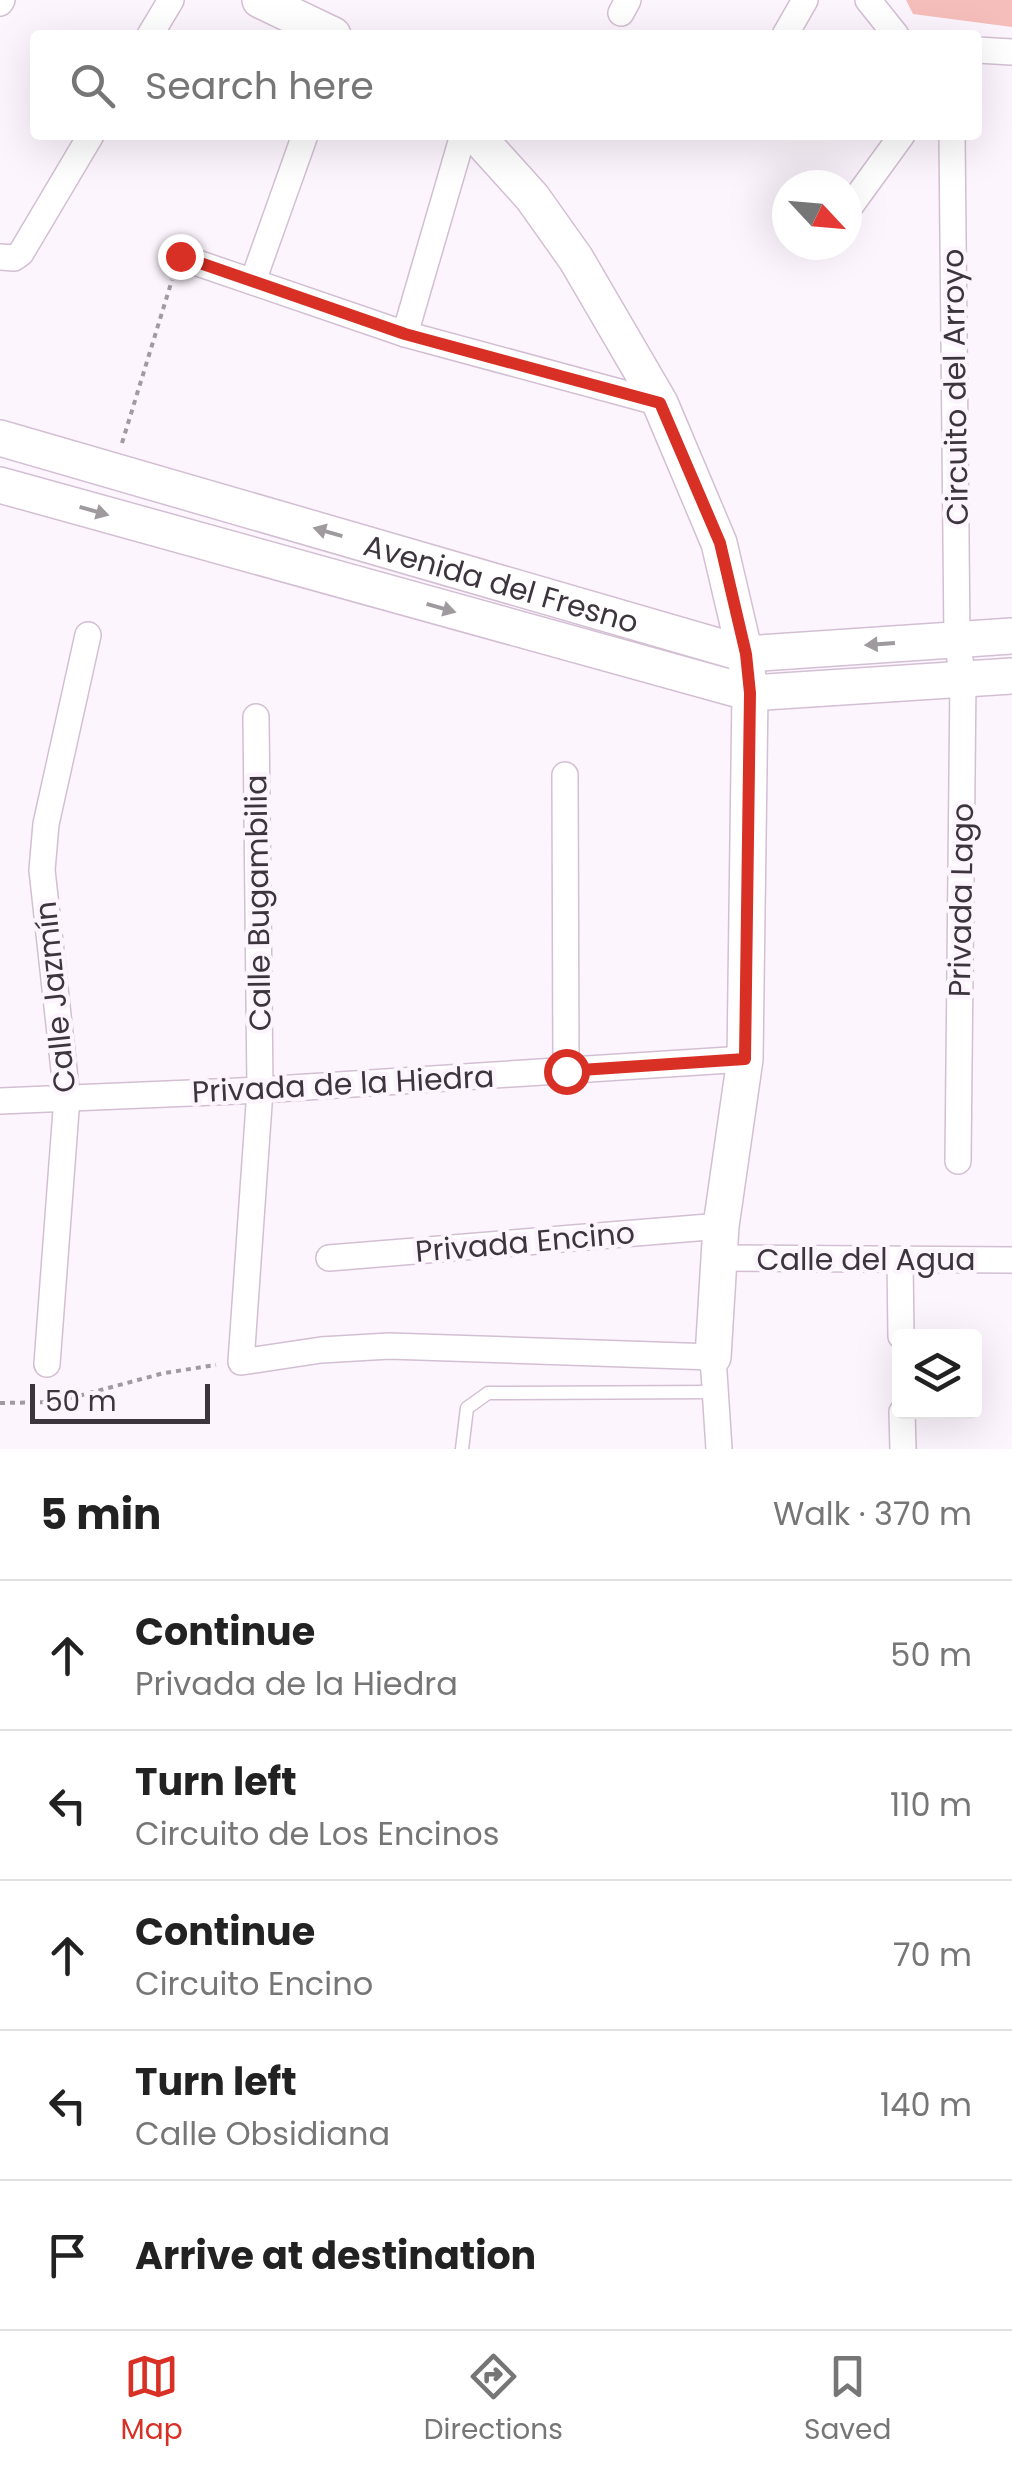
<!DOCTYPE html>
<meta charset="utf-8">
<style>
:root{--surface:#fff;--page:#f2f2f2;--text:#222;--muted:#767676;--line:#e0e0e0;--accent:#d93025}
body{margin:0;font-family:Poppins,sans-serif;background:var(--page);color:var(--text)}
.controls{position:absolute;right:30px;bottom:30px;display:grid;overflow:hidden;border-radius:10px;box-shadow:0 10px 40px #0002}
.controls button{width:90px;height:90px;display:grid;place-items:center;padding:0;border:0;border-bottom:2px solid var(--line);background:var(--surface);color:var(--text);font:50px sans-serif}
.compass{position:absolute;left:772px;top:170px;width:90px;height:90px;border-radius:50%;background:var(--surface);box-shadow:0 10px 40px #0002;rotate:116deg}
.scale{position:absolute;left:30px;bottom:25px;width:180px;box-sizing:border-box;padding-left:10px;border:5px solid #3d353d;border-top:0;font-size:28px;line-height:35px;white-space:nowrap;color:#3d353d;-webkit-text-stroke:8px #fdf5fd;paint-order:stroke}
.stop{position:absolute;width:30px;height:30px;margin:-22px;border:8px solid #d93025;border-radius:50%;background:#fff}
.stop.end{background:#d93025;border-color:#fff;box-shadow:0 2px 10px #0008}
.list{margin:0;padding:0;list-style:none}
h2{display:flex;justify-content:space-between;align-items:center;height:130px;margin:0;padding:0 40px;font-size:42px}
h2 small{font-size:32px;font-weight:400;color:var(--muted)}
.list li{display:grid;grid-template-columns:65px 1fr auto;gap:30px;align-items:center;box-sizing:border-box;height:150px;padding:0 40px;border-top:2px solid var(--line)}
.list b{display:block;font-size:38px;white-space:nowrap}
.list p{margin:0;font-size:32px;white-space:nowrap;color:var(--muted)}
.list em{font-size:32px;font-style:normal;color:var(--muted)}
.icon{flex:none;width:55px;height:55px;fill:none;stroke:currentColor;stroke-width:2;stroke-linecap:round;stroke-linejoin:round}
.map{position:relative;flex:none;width:1012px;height:1449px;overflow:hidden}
.search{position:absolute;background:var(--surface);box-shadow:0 10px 40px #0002;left:30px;right:30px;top:30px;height:110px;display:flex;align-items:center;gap:25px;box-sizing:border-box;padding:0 35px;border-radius:10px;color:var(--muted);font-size:38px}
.sheet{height:880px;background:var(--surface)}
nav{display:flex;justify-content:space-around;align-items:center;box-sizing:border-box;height:140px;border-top:2px solid var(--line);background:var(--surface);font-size:28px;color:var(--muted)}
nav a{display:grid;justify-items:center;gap:5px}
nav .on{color:var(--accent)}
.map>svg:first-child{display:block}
</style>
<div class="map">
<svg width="1012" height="1449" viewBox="0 0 1012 1449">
<rect width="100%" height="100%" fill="#fdf5fd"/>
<!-- green -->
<path fill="#f5bebb" d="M906,0H1012V27L913,14Z"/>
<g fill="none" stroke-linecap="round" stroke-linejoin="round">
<!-- lane casing -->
<g stroke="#d3bfd3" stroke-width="15">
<path id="lane" d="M462,1449L467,1408L488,1393L715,1392"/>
</g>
<!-- street casing -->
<g stroke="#d3bfd3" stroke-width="28">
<g id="street">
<path d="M868,0L896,35"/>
<path d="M0,3L2,0"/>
<path d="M621,13L628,0"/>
<path d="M150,35L171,0"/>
<path d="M785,35L805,0"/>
<path d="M977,50L1012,52"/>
<path d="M952,135L957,640L963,679L958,1161"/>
<path d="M849,208L902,135"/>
<path d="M0,257L14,258L21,253L91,135"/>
<path d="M180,257L405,334L660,403"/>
<path d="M253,281L305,135"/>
<path d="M405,334L463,135"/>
<path d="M256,717L260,1090L241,1362L321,1350L389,1346L713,1357L719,1449"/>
<path d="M565,775L566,1071"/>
<path d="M0,1101L260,1090L745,1059"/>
<path d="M329,1258L721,1226"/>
<path d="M719,1258L1012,1260"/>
<path d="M900,1260L901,1336"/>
<path d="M47,1364L67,1097L42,870L46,824L88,635"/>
<path d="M902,1412L903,1449"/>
</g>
</g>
<!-- secondary casing -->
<g stroke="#d3bfd3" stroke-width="38">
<g id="secondary">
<path d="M260,0L333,35"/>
<path d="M476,135L532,197L576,259L660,403L719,543L745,654L750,693L745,1059L721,1226L713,1357"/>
<path id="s1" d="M0,438L745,654L1012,636"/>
<path d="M0,485L750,693L1012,676"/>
</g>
</g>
<!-- path -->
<g stroke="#a29aa2" stroke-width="4" stroke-dasharray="5 5" stroke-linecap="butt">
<path d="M122,443L172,280"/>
<path d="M0,1403L56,1402L164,1373L216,1365"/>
</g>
<!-- lane -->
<use href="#lane" stroke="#fff" stroke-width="12"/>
<!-- street -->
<use href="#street" stroke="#fff" stroke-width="25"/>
<!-- secondary -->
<use href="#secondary" stroke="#fff" stroke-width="35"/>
</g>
<!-- one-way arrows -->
<defs><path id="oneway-solid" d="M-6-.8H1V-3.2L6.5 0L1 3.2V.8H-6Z" transform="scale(2.5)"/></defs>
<g fill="#9e9a9e">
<use href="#oneway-solid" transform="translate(94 511) rotate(16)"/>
<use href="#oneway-solid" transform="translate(328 532) rotate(-164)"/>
<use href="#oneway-solid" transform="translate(441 608) rotate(16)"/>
<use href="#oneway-solid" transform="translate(880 644) rotate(176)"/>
</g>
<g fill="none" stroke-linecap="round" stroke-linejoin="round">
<!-- route -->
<path stroke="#d93025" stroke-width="12" d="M180,256L405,334L660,403L720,543L746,654L750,693L745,1059L566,1071"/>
</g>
<g text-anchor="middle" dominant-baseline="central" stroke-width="9" stroke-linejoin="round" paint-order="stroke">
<!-- street labels -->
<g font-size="30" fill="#3d353d" stroke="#fdf5fd">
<text transform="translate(955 387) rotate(-91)">Circuito del Arroyo</text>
<text stroke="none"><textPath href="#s1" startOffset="522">Avenida del Fresno</textPath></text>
<text transform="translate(961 900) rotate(-89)">Privada Lago</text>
<text transform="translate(258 903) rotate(-91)">Calle Bugambilia</text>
<text transform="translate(55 997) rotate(-96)">Calle Jazmín</text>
<text transform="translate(343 1084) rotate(-3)">Privada de la Hiedra</text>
<text transform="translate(525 1242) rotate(-5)">Privada Encino</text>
<text x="866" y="1259">Calle del Agua</text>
</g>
</g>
</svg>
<div class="controls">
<button><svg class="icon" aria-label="layers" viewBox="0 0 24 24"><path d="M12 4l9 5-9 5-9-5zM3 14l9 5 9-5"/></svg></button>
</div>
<svg class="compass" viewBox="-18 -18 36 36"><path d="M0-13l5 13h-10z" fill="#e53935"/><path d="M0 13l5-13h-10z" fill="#767676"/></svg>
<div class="scale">50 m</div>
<div class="stop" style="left:566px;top:1071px"></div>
<div class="stop end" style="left:180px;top:256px"></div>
<div class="search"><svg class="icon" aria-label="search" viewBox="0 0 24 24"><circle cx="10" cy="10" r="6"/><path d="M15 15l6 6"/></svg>Search here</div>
</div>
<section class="sheet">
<h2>5 min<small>Walk · 370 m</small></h2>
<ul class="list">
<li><svg class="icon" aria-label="ahead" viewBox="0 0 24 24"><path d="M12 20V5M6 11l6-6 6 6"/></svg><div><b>Continue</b><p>Privada de la Hiedra</p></div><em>50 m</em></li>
<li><svg class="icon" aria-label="left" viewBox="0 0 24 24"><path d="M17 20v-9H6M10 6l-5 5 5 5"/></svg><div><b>Turn left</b><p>Circuito de Los Encinos</p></div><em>110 m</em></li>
<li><svg class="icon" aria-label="ahead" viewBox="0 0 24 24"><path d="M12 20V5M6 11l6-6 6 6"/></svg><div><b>Continue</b><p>Circuito Encino</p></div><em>70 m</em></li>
<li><svg class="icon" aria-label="left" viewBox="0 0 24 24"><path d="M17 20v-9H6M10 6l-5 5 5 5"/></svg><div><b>Turn left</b><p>Calle Obsidiana</p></div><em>140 m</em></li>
<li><svg class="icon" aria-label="arrive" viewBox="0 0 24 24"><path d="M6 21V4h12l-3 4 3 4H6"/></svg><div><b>Arrive at destination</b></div></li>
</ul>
</section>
<nav>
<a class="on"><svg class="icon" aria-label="map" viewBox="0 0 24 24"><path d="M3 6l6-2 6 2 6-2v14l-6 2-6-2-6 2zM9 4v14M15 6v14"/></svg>Map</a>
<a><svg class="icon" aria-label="directions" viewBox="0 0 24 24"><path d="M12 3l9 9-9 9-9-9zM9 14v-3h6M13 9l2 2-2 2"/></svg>Directions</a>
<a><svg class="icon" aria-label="saved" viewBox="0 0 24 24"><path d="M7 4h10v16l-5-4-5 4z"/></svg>Saved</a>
</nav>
